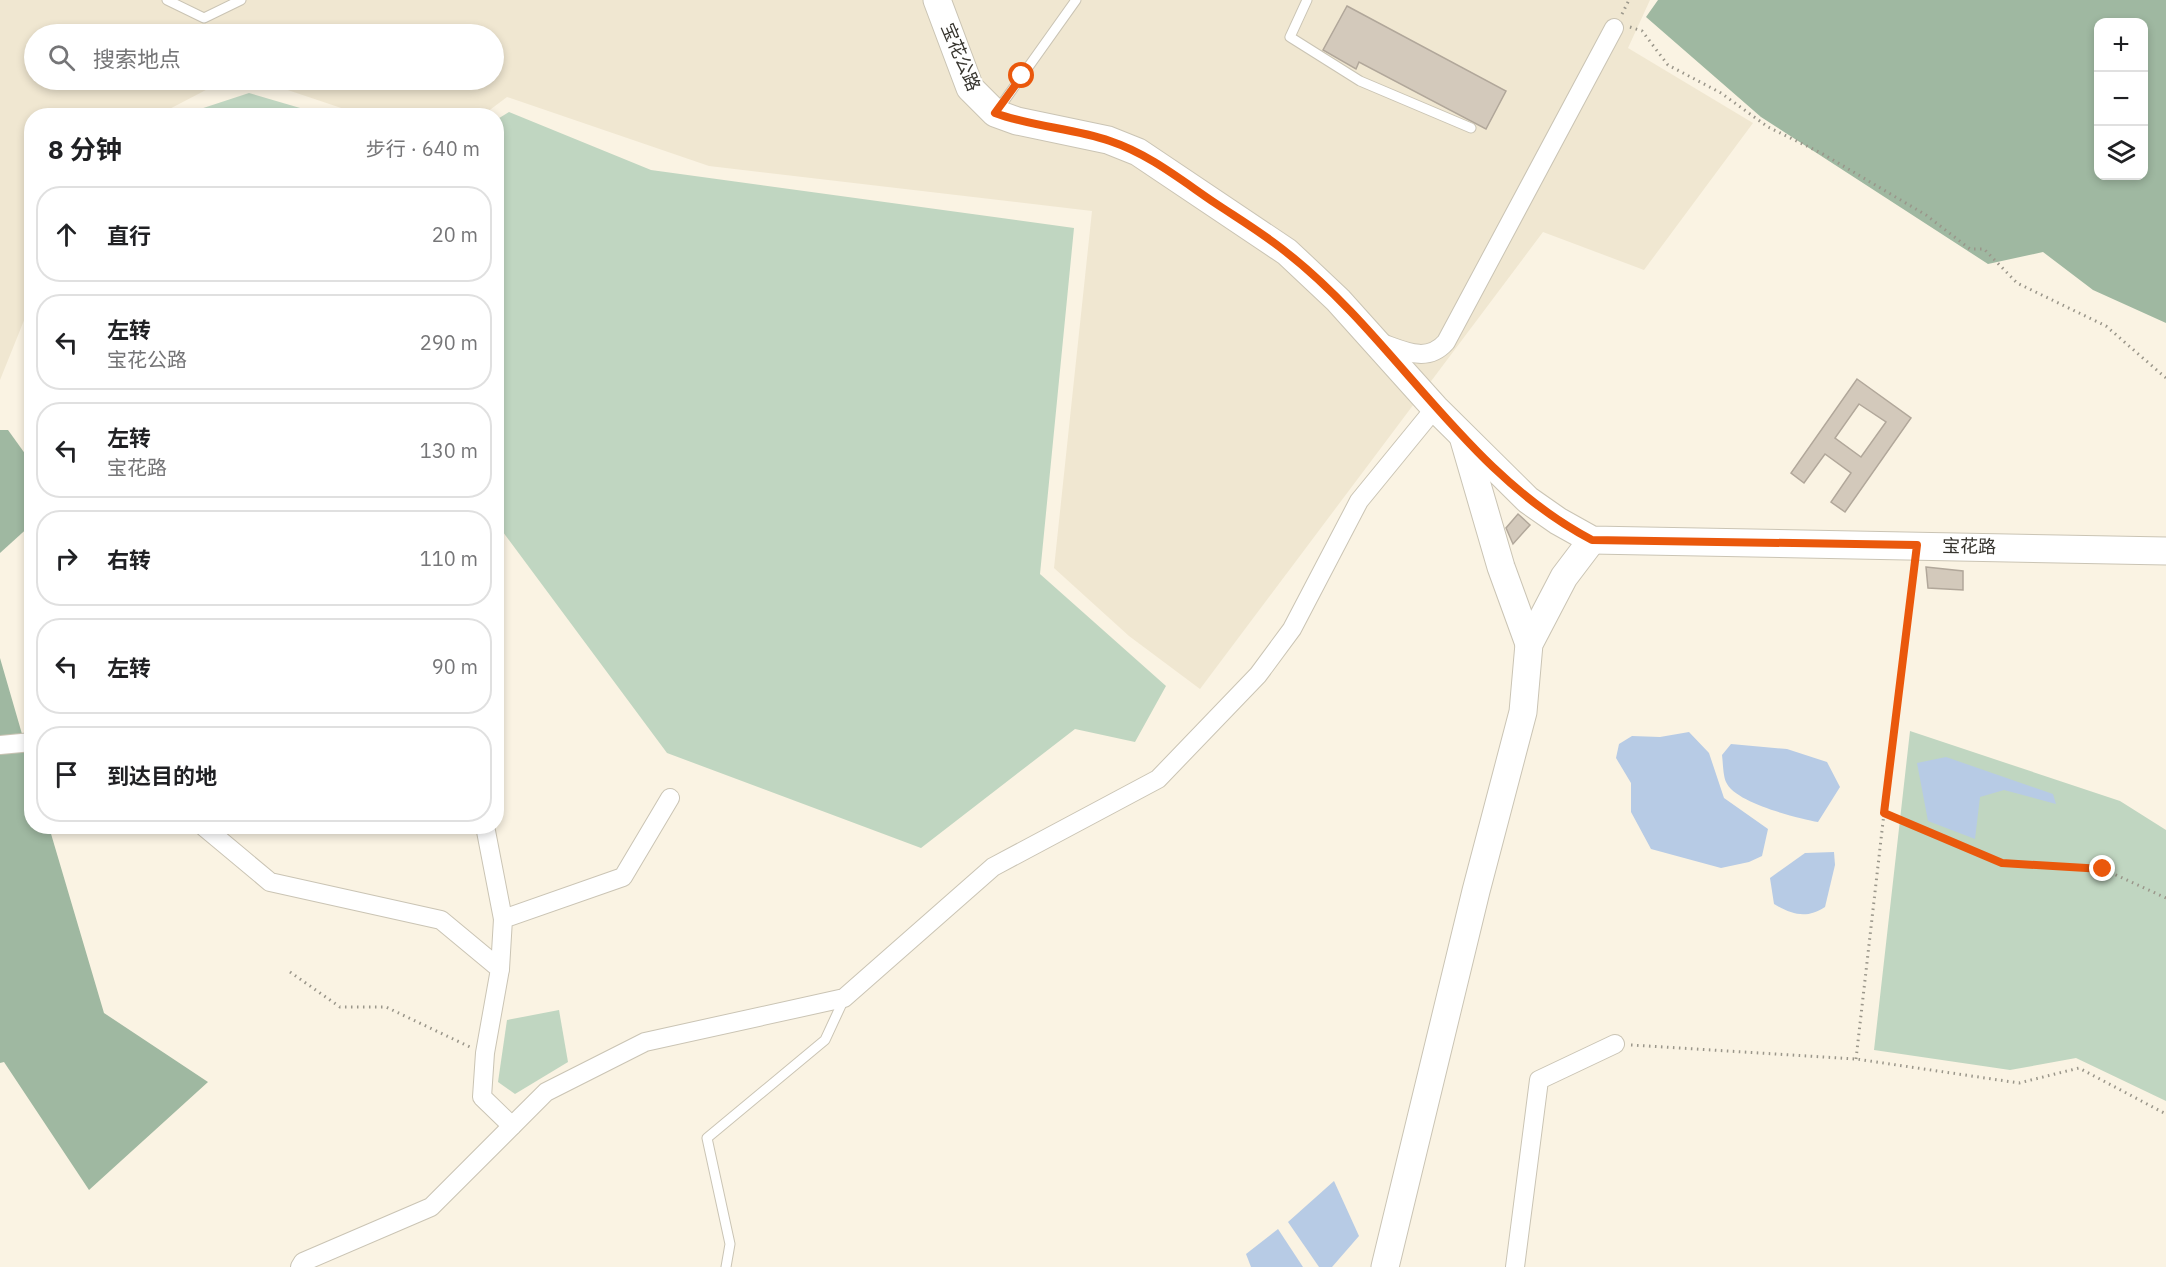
<!DOCTYPE html>
<html lang="zh">
<meta charset="utf-8">
<style>
:root{--surface:#fff;--page:#f6f6f6;--text:#202124;--muted:#757577;--line:#e0e0e0}
body{margin:0;font-family:"IBM Plex Sans","Noto Sans SC",sans-serif;background:var(--page);color:var(--text)}
.controls{position:absolute;right:18px;top:18px;display:grid;overflow:hidden;border-radius:12px;box-shadow:0 3px 9px #0003}
.controls button{width:54px;height:54px;display:grid;place-items:center;padding:0;border:0;border-bottom:2px solid var(--line);background:var(--surface);color:var(--text);font:30px sans-serif}
.stop{position:absolute;width:18px;height:18px;margin:-14px;border:4px solid #ea580c;border-radius:50%;background:#fff}
.stop.end{background:#ea580c;border-color:#fff;box-shadow:0 2px 6px #0008}
.list{margin:0;padding:0;list-style:none}
h2{display:flex;justify-content:space-between;align-items:center;height:78px;margin:0;padding:0 24px;font-size:26px}
h2 small{font-size:20px;font-weight:400;color:var(--muted)}
.list li{display:grid;grid-template-columns:39px 1fr auto;gap:18px;align-items:center;box-sizing:border-box;height:96px;margin:0 12px 12px;padding:0 12px;border:2px solid var(--line);border-radius:24px}
.list b{display:block;font-size:22px;white-space:nowrap}
.list p{margin:0;font-size:20px;white-space:nowrap;color:var(--muted)}
.list em{font-size:20px;font-style:normal;color:var(--muted)}
.icon{flex:none;width:33px;height:33px;fill:none;stroke:currentColor;stroke-width:2;stroke-linecap:round;stroke-linejoin:round}
.map{position:relative;flex:none;width:2166px;height:1267px;overflow:hidden}
.search{position:absolute;background:var(--surface);box-shadow:0 3px 9px #0003;left:24px;top:24px;width:480px;height:66px;display:flex;align-items:center;gap:15px;box-sizing:border-box;padding:0 21px;border-radius:33px;color:var(--muted);font-size:22px}
.panel{position:absolute;background:var(--surface);box-shadow:0 3px 9px #0003;left:24px;top:108px;width:480px;height:726px;border-radius:24px}
.map>svg:first-child{display:block}
</style>
<div class="map">
<svg width="2166" height="1267" viewBox="0 0 2166 1267">
<rect width="100%" height="100%" fill="#faf3e3"/>
<!-- built -->
<path fill="#f0e7d1" d="M0,0H1650L1628,48L1753,123L1644,270L1543,232L1200,689L1129,636L1054,568L1092,211L709,166L507,97L483,115H362L258,80H494V34H34V80H225L158,115L32,116L31,303L0,380Z"/>
<!-- green -->
<g fill="#c0d6c1">
<path d="M249,93L324,115H182Z"/>
<path d="M509,112L651,170L1074,228L1040,574L1166,686L1135,742L1075,729L921,848L667,753L497,524L496,120Z"/>
<path d="M1910,731L2120,801L2166,830V1101L2076,1058L2010,1070L1874,1050Z"/>
<path d="M559,1010L568,1062L515,1094L498,1082L507,1020Z"/>
</g>
<!-- forest -->
<g fill="#9fb8a1" fill-rule="evenodd">
<path d="M1658,0H2166V323L2093,290L2043,252L1988,264L1761,117L1646,17ZM2098,22H2144V176H2098Z"/>
<path d="M0,430H8L31,462L32,524L0,553Z"/>
<path d="M0,658L31,765L32,826L49,827L104,1013L208,1082L89,1190L4,1062L0,1063Z"/>
</g>
<!-- water -->
<g fill="#b7cbe5">
<path d="M1689,732L1709,753L1724,798L1768,829L1762,856L1749,862L1721,868L1651,849L1631,812V783L1616,758L1619,744L1632,736L1660,737Z"/>
<path d="M1731,744L1787,749L1827,762L1840,787L1818,822C1797,818 1735,803 1726,782C1723,775 1723,763 1722,755Z"/>
<path d="M1946,757L2053,794L2056,804L2004,790L1980,797L1975,839L1928,821L1917,763Z"/>
<path d="M1834,852L1835,865L1825,907C1807,919 1792,915 1774,904L1770,878L1805,853Z"/>
<path d="M1334,1181L1359,1236L1332,1267H1319L1288,1222Z"/>
<path d="M1278,1229L1303,1267H1251L1246,1254Z"/>
</g>
<!-- building -->
<g fill="#d3c9bb" stroke="#b1a79a" stroke-width="1.5" fill-rule="evenodd">
<path d="M1347,6L1506,91L1486,129L1359,62L1356,69L1323,50Z"/>
<path d="M1857,379L1911,418L1845,512L1831,502L1851,473L1825,454L1804,483L1791,473ZM1859,404L1886,422L1861,457L1835,438Z"/>
<path d="M1518,514L1530,525L1513,544L1506,528Z"/>
<path d="M1926,567L1963,571V590L1928,588Z"/>
</g>
<g fill="none" stroke-linecap="round" stroke-linejoin="round">
<!-- lane casing -->
<g stroke="#cac4b4" stroke-width="11">
<g id="lane">
<path d="M167,0L204,18L241,0"/>
<path d="M1307,0L1290,37L1360,81L1471,128"/>
<path d="M997,111L1076,0"/>
<path d="M726,1267L730,1244L707,1138L825,1040L844,999"/>
</g>
</g>
<!-- street casing -->
<g stroke="#cac4b4" stroke-width="20">
<g id="street">
<path d="M1376,341C1401,349 1426,365 1446,342L1614,28"/>
<path d="M0,745L32,742"/>
<path d="M203,826L270,882L441,920L500,969L485,1053L482,1097L512,1126"/>
<path d="M485,826L503,919"/>
<path d="M500,969L503,919L623,877L670,798"/>
<path d="M300,1267L303,1262L431,1207L546,1092L645,1042L844,998L993,867L1158,779L1258,675L1292,629L1359,501L1435,408"/>
<path d="M1515,1267L1539,1080L1615,1044"/>
</g>
</g>
<!-- secondary casing -->
<g stroke="#cac4b4" stroke-width="29">
<g id="secondary">
<path d="M937,0L970,88L995,113L1017,121L1108,140L1138,152L1287,252L1338,300L1435,408L1528,500L1558,521L1592,540L2166,551"/>
<path d="M1464,440L1501,567L1529,644"/>
<path d="M1385,1267L1476,891L1523,712L1529,644L1564,577L1592,540"/>
</g>
</g>
<!-- path -->
<g stroke="#9a968a" stroke-width="3" stroke-dasharray="1.5 4.5" stroke-linecap="butt">
<path d="M1622,14L1629,0"/>
<path d="M1630,27L1642,31L1668,65L1721,93L1768,127L1823,154L1926,215L1970,249H1984L2017,283L2106,326L2166,378"/>
<path d="M1914,566L1884,813L2002,863L2103,869L2166,898"/>
<path d="M290,972L340,1007H386L470,1047"/>
<path d="M1631,1045L1856,1059L2019,1083L2079,1068L2166,1114"/>
<path d="M1856,1059L1884,813"/>
</g>
<!-- lane -->
<use href="#lane" stroke="#fff" stroke-width="9"/>
<!-- street -->
<use href="#street" stroke="#fff" stroke-width="18"/>
<!-- secondary -->
<use href="#secondary" stroke="#fff" stroke-width="27"/>
</g>
<g fill="none" stroke-linecap="round" stroke-linejoin="round">
<!-- route -->
<path stroke="#ea580c" stroke-width="8" d="M1022,76L995,113C1032,127 1073,128 1110,141C1149,154 1181,180 1215,203C1239,219 1264,234 1286,252C1397,339 1464,473 1592,540L1917,545L1884,813L2002,863L2103,869"/>
</g>
<g text-anchor="middle" dominant-baseline="central" stroke-width="4.5" stroke-linejoin="round" paint-order="stroke">
<!-- street labels -->
<g font-size="18" fill="#36342e" stroke="#fff">
<text transform="translate(961 57) rotate(67)">宝花公路</text>
<text transform="translate(1969 546) rotate(1)">宝花路</text>
</g>
</g>
</svg>
<div class="controls">
<button>+</button>
<button>−</button>
<button><svg class="icon" aria-label="layers" viewBox="0 0 24 24"><path d="M12 4l9 5-9 5-9-5zM3 14l9 5 9-5"/></svg></button>
</div>
<div class="stop" style="left:1022px;top:76px"></div>
<div class="stop end" style="left:2103px;top:869px"></div>
<div class="search"><svg class="icon" aria-label="search" viewBox="0 0 24 24"><circle cx="10" cy="10" r="6"/><path d="M15 15l6 6"/></svg>搜索地点</div>
<section class="panel">
<h2>8 分钟<small>步行 · 640 m</small></h2>
<ul class="list">
<li><svg class="icon" aria-label="ahead" viewBox="0 0 24 24"><path d="M12 20V5M6 11l6-6 6 6"/></svg><div><b>直行</b></div><em>20 m</em></li>
<li><svg class="icon" aria-label="left" viewBox="0 0 24 24"><path d="M17 20v-9H6M10 6l-5 5 5 5"/></svg><div><b>左转</b><p>宝花公路</p></div><em>290 m</em></li>
<li><svg class="icon" aria-label="left" viewBox="0 0 24 24"><path d="M17 20v-9H6M10 6l-5 5 5 5"/></svg><div><b>左转</b><p>宝花路</p></div><em>130 m</em></li>
<li><svg class="icon" aria-label="right" viewBox="0 0 24 24"><path d="M7 20v-9h11M14 6l5 5-5 5"/></svg><div><b>右转</b></div><em>110 m</em></li>
<li><svg class="icon" aria-label="left" viewBox="0 0 24 24"><path d="M17 20v-9H6M10 6l-5 5 5 5"/></svg><div><b>左转</b></div><em>90 m</em></li>
<li><svg class="icon" aria-label="arrive" viewBox="0 0 24 24"><path d="M6 21V4h12l-3 4 3 4H6"/></svg><div><b>到达目的地</b></div></li>
</ul>
</section>
</div>
